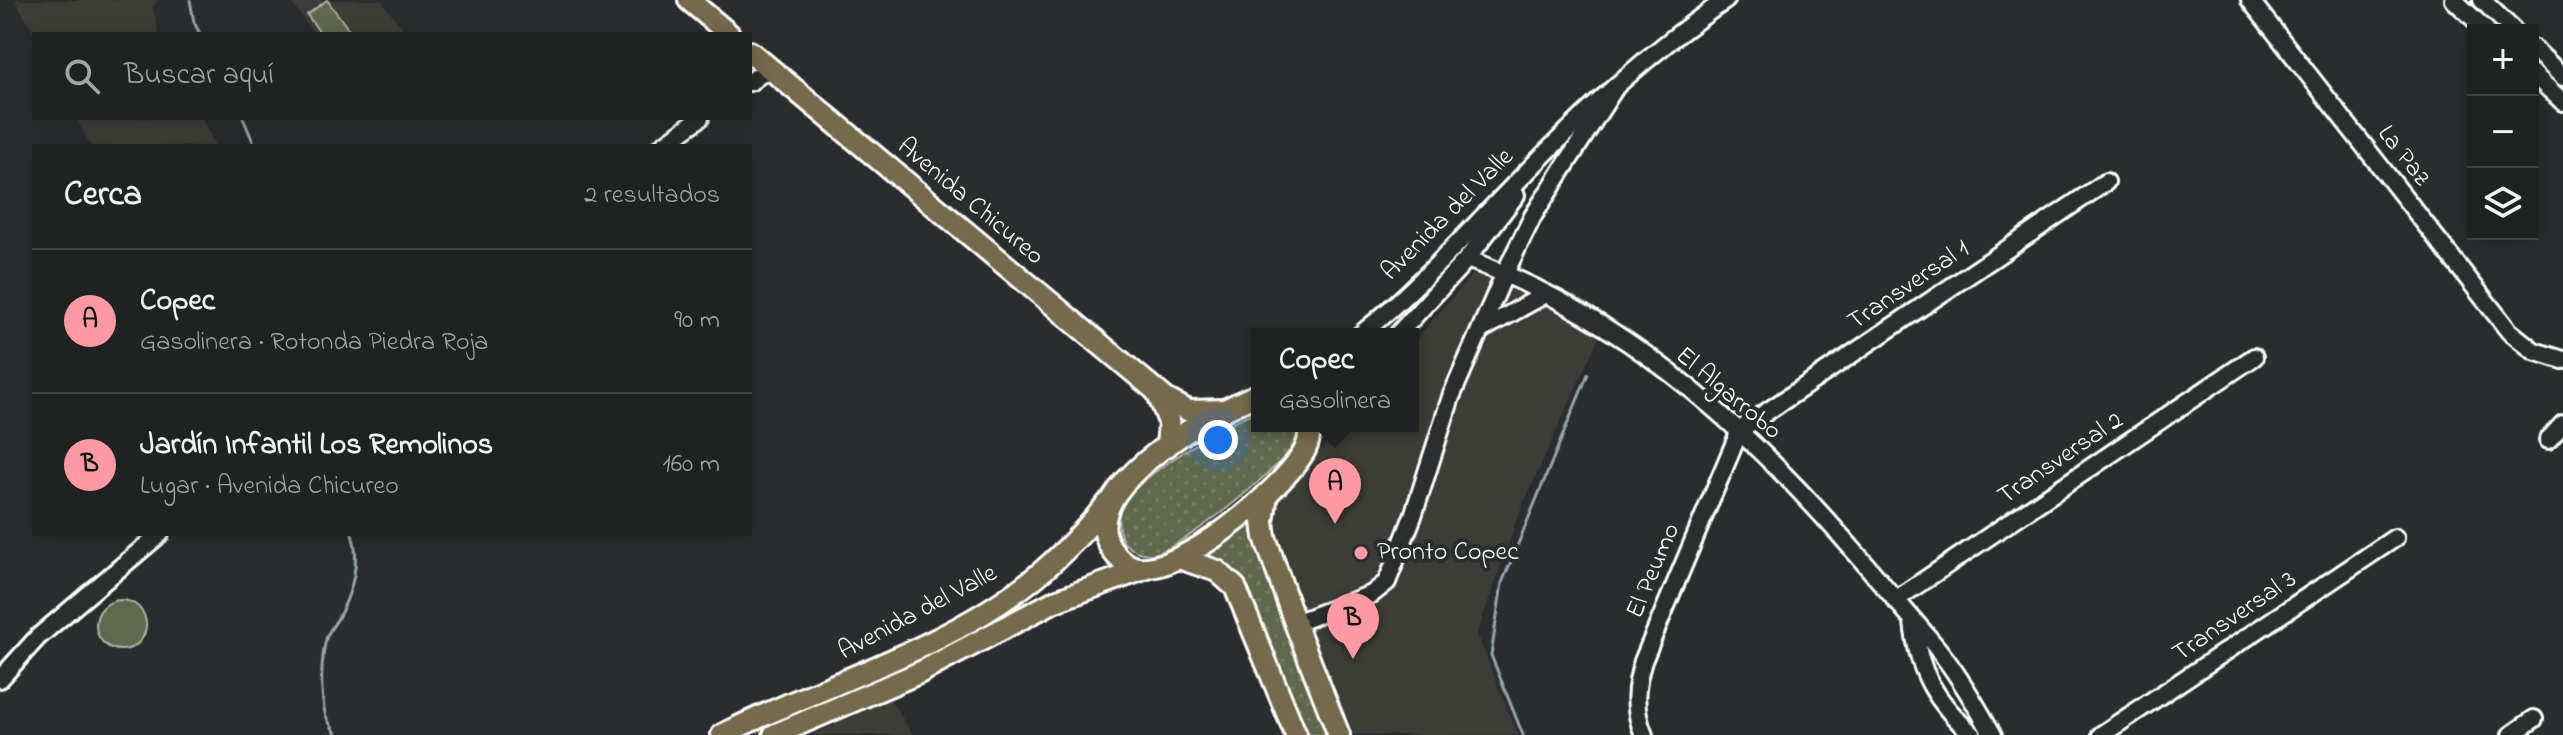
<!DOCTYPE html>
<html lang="es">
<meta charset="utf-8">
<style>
:root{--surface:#202222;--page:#282a2a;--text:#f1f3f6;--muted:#a2a4a5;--line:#3d3f40;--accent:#ff9aa2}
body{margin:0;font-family:"Indie Flower",sans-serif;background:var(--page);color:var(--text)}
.controls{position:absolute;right:24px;top:24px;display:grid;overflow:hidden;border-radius:0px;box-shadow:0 4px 20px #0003}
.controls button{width:72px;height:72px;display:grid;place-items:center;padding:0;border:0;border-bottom:2px solid var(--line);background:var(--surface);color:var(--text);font:40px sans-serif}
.you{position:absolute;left:1218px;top:440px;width:28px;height:28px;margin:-20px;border:6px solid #fff;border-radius:50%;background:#1a73e8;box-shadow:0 0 0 12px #1a73e833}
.badge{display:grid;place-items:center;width:52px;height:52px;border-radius:50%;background:var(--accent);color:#111;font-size:26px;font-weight:700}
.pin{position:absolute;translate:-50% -66px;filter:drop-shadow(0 2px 4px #0008)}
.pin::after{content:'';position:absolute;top:42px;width:28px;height:24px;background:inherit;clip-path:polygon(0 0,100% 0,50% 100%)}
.popup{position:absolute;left:1251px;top:328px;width:168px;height:104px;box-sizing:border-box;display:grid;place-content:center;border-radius:0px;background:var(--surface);filter:drop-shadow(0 2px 6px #0005);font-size:26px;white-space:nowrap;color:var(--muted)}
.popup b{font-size:30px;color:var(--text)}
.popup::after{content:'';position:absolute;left:50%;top:100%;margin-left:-16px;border:16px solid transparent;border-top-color:var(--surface)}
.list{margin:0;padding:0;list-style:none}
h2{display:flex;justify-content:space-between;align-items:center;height:104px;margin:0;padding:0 32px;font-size:34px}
h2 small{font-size:26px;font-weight:400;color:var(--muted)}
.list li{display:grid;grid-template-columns:52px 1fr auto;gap:24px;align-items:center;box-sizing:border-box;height:144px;padding:0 32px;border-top:2px solid var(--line)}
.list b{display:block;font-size:30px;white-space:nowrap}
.list p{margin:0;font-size:26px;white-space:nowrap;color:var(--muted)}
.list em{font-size:26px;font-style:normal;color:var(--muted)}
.icon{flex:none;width:44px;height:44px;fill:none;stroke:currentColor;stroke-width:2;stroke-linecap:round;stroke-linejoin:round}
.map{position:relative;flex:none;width:2563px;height:735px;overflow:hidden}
.search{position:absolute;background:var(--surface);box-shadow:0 4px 20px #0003;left:32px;top:32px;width:720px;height:88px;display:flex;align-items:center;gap:20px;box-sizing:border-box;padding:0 28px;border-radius:0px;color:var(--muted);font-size:30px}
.panel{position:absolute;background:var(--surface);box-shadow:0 4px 20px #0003;left:32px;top:144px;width:720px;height:392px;border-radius:0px}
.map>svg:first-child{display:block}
</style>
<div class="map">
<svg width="2563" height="735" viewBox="0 0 2563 735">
<defs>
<pattern id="grass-dots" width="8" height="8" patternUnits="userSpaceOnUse" patternTransform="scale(2)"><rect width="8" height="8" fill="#5f674d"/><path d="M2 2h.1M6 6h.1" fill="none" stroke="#777e68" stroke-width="1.8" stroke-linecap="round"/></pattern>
</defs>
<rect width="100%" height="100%" fill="#2a2d2e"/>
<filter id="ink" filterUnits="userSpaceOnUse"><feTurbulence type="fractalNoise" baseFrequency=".0125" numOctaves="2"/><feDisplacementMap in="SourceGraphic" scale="16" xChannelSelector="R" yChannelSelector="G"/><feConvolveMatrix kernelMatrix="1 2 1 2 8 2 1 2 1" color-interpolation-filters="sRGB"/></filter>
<g filter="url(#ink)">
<!-- built -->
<g fill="#3e3c39">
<path d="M15,0H158L153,7L159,34H35Z"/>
<path d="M298,0H381L407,34H314L292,4Z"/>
<path d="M76,118H202L215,146H91Z"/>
<path d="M1472,275L1486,277L1600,334L1518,516L1477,634L1518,735H1349L1296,605L1275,538V510L1287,491L1341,426H1413V343Z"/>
<path d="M890,699L913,735H812Z"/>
</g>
<!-- grass -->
<g fill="url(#grass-dots)" stroke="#afb3a6" stroke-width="2">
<path d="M1257,411V426H1297C1298,432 1297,438 1294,444C1279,470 1181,550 1152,554C1141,555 1132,550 1124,543C1117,530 1116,515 1124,502C1140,475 1227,423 1257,411Z"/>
<path d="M1258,512L1265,574L1331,735H1303L1249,595C1240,580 1218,561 1202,555Z"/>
</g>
<!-- park -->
<g fill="#5f674d" stroke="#afb3a6" stroke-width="2">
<path d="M327,0L352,34H321L307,15Z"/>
<circle cx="121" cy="625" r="25"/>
</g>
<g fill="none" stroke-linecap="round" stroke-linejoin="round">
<!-- stream -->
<g stroke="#97a4ad" stroke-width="3">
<path d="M190,0L194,22L200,34"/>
<path d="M243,118L255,146"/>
<path d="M337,735C333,728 327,721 325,713C320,692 321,660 326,639C328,631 334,625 338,618C352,593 361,561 352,534"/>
<path d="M1523,735L1491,655L1502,583L1588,374"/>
</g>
<!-- minor casing -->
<g stroke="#fff" stroke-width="22">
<g id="minor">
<path d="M2250,0L2509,331L2534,351L2563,360"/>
<path d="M2454,0L2486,30"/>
<path d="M2482,0L2513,30"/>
<path d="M2533,48L2563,77"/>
<path d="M2533,74L2563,102"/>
<path d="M750,82L769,68"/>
<path d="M662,146L700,118"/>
<path d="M1467,259C1637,321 1764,443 1878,579C1899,604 1921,628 1941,653C1961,679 1977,707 1993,735"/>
<path d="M1481,330L1546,294"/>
<path d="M1361,334C1417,289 1464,236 1514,185C1580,117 1648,52 1726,0"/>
<path d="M1398,334L1467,259L1516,195"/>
<path d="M2548,440L2563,424"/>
<path d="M1895,600L2254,357"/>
<path d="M1913,622C1918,672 1936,702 1973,735"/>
<path d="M1295,623L1372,594L1387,582L1413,516L1451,397L1505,273L1533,216L1616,86"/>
<path d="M0,679L38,637L160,534"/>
<path d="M1644,735C1633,709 1635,687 1643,661L1740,430L2106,182"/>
<path d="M2101,735L2395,538"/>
<path d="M2511,735L2534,719"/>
</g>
</g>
<!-- major casing -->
<g stroke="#fff" stroke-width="26">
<g id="major">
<path d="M689,0L729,34"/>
<path d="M750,52L1166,399L1189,411L1224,410"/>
<path d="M1157,392L1169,422L1167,446"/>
<path d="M1257,395C1214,412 1089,480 1106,537C1110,550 1120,563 1134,567C1178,579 1285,487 1305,450C1309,442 1310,434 1309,426"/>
<path d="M1267,494L1263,522L1265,537L1295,623L1339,735"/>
<path d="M1179,558L1217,571L1235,587L1296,735"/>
<path d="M722,735C822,684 934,654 1024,586C1056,562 1082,534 1107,504"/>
<path d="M774,735L921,672L1055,601L1147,568"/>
</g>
</g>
<!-- minor -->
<use href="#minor" stroke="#2a2d2e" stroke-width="16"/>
<!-- major -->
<use href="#major" stroke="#746b4b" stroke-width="20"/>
</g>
</g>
<!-- markers -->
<circle fill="#ff9aa2" stroke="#2a2d2e" stroke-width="3" cx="1361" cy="553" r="8"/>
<g text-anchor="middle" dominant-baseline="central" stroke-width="8" stroke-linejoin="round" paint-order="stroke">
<!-- street labels -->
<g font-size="26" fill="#fff" stroke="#2a2d2e">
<text transform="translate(2403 156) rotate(52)">La Paz</text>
<text transform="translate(970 202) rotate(40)">Avenida Chicureo</text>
<text transform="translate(1448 215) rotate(-45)">Avenida del Valle</text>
<text transform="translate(1909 286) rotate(-34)">Transversal 1</text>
<text transform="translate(1728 394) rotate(40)">El Algarrobo</text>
<text transform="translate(2061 459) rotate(-34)">Transversal 2</text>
<text transform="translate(1654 571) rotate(-67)">El Peumo</text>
<text transform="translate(918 613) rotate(-28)">Avenida del Valle</text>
<text transform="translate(2235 617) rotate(-34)">Transversal 3</text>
</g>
<!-- poi labels -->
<g font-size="26" fill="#fff" stroke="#2a2d2e" text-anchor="start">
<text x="1377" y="553">Pronto Copec</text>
</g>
</g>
</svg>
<div class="controls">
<button>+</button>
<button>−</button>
<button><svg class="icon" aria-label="layers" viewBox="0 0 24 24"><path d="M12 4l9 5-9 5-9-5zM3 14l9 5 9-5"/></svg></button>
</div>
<div class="you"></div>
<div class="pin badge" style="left:1335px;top:524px">A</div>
<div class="popup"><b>Copec</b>Gasolinera</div>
<div class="pin badge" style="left:1353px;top:659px">B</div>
<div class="search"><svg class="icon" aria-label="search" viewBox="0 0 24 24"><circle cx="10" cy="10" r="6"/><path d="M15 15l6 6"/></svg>Buscar aquí</div>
<section class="panel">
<h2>Cerca<small>2 resultados</small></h2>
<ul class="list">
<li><span class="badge">A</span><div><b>Copec</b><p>Gasolinera · Rotonda Piedra Roja</p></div><em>90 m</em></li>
<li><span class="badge">B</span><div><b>Jardín Infantil Los Remolinos</b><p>Lugar · Avenida Chicureo</p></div><em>160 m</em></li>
</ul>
</section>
</div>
